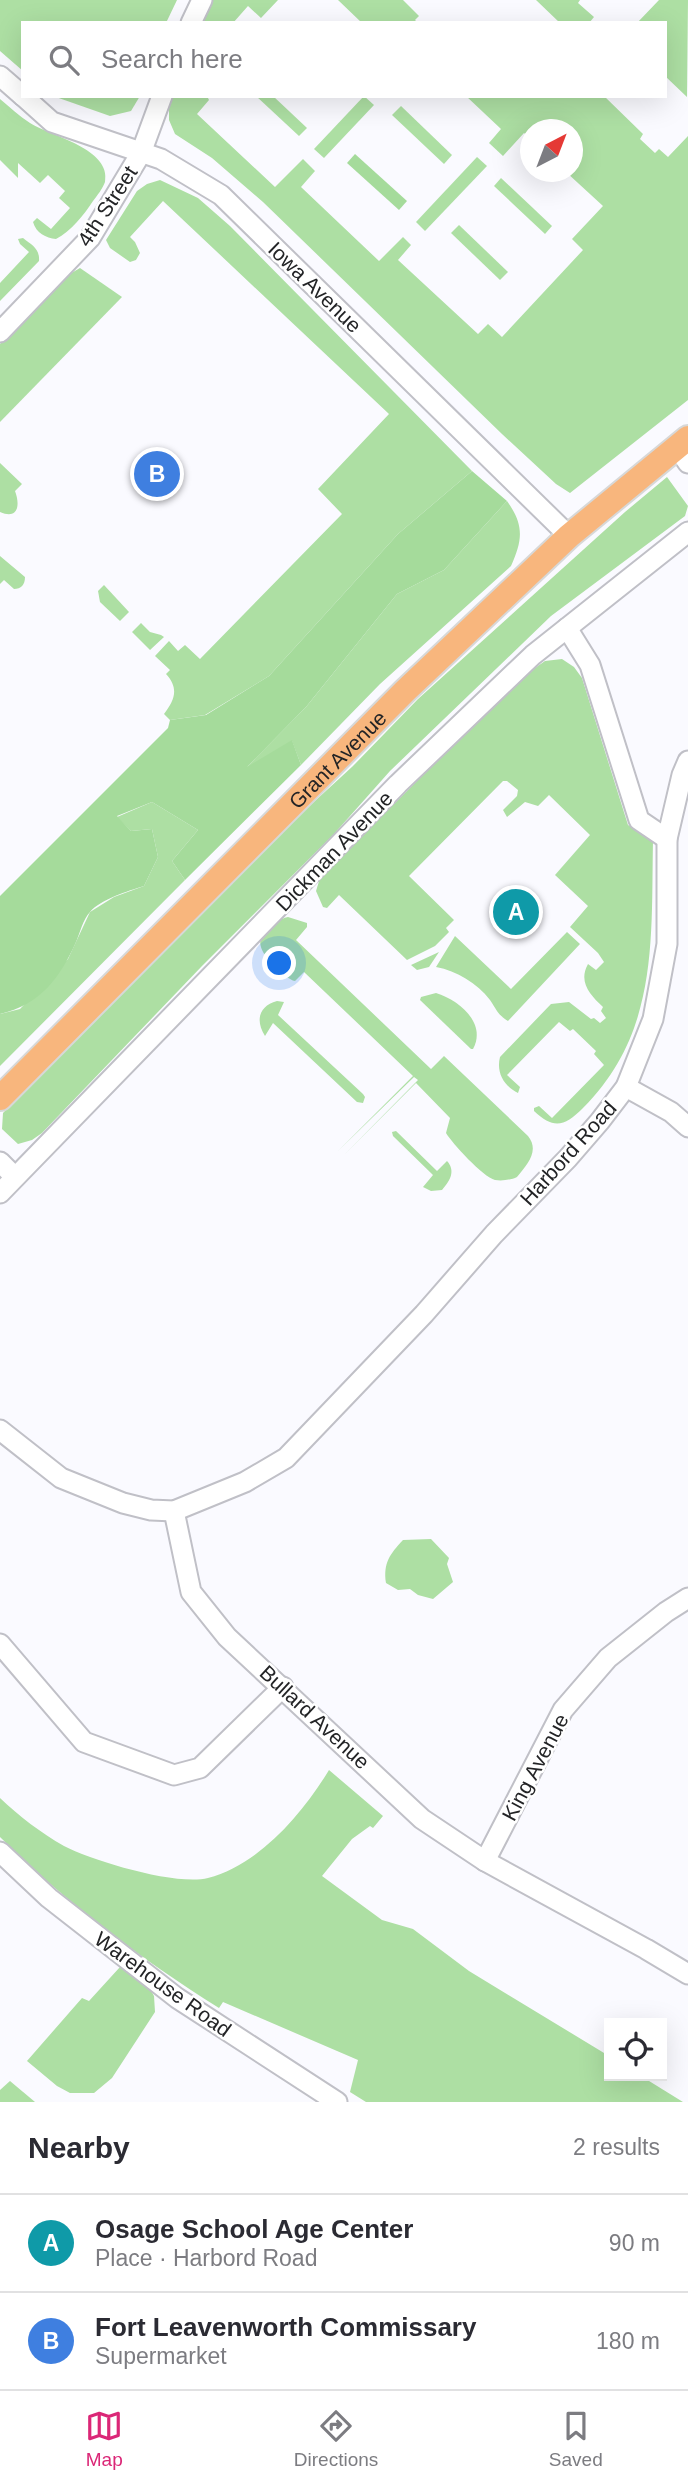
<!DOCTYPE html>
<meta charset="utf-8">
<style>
:root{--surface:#fff;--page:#f2f2f3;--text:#2b2b33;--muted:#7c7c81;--line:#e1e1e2;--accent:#db2777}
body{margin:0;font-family:Arial,sans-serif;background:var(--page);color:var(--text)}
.controls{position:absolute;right:21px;bottom:21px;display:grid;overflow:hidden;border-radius:0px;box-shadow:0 7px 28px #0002}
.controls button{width:63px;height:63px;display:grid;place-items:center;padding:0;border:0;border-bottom:2px solid var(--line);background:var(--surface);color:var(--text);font:35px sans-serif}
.compass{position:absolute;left:520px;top:119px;width:63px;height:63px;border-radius:50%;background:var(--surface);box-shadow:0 7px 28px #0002;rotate:42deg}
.you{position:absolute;left:280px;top:964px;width:24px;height:24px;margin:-18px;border:5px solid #fff;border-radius:50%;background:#1a73e8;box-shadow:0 0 0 10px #1a73e833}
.badge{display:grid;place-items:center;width:46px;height:46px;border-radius:50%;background:var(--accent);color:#fff;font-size:23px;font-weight:700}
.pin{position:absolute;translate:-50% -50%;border:4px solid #fff;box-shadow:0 2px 7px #0006}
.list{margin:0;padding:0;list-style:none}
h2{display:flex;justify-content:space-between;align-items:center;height:91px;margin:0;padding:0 28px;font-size:30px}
h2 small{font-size:23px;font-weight:400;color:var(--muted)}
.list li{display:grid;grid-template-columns:46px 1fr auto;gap:21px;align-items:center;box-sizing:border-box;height:98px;padding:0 28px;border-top:2px solid var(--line)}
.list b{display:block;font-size:26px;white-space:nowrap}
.list p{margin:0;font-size:23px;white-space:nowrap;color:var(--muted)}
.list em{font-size:23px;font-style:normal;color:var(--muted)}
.icon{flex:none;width:38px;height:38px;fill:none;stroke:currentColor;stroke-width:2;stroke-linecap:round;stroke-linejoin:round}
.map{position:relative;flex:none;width:688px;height:2102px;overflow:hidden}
.search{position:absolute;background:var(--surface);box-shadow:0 7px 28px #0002;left:21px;right:21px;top:21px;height:77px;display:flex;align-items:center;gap:18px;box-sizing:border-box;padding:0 24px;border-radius:0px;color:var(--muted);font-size:26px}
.sheet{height:287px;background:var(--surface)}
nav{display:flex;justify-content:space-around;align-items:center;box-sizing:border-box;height:98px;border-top:2px solid var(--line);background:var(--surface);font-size:19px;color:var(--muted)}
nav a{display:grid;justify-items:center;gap:4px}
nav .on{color:var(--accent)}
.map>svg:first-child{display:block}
</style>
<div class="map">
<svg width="688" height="2102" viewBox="0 0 688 2102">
<rect width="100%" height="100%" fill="#fafaff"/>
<!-- green -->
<g fill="#addfa3">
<path d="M0,0H177L166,23H23V71L0,51Z"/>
<path d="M213,0H278L261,18L248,6L233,23H201L208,6Z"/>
<path d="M338,0H403L419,16L415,20L418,23H362Z"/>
<path d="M536,0H580L578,3L594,17L589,23H560Z"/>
<path d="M659,0H688L687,97L665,76V23H637Z"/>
<path d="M53,96H140L131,111L110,116Z"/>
<path d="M173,96H207L209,100L197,114L275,187L303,159L315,171L301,187L379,261L403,237L411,245L398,260L478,334L488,324L502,337L583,250L572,239L603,206L566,172H572V130H530V138L524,133L503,156L489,143L501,129L466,96H604L643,134L640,139L655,153L659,149L668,157L688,136V400L570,493L556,484L502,434L263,202L212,158L175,134L169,120V108Z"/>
<path d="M256,96H273L307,128L299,136Z"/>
<path d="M364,96L374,105L324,158L314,149Z"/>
<path d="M0,99C10,107 19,116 30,123C51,136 112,149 105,182C103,188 97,196 93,201C84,215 71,231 56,239C46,238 36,233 33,222L37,218L51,229L70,208L59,198L65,191L48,175L40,183L18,163V178L0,160Z"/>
<path d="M401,106L452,155L444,164L392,115Z"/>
<path d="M477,157L487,166L425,231L416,222Z"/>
<path d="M501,178L552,226L545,234L494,186Z"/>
<path d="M160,180L198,198L230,226L472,471L398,534L269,676L205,715L170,720L164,714C175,700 179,688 166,674L170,670L155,656L169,641L178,651L185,645L200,659L342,514L318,489L389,414L163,201L130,237L135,242L140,253L136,260L130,262L110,248L106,240L137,191L147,184Z"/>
<path d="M459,225L508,272L500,280L451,233Z"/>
<path d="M23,238C32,245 40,249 39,261L0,301V283L29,252L20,244L18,239Z"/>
<path d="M80,268L122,297L0,422V344L68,275Z"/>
<path d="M0,463L22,484L15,491C20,504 19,520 0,512Z"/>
<path d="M667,477L688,506L685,516L551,616L390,771L334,834L202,966L42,1133L32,1140L18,1144L2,1129L3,1113L254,857L353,766L418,699L625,512Z"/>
<path d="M507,501C524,525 523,539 511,566L380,684L301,765L292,741L244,770L306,707L397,594L444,570Z"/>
<path d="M0,556L25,577C25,585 21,589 14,589L4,580L0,584Z"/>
<path d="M104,585L129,612L120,621L100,602L98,591Z"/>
<path d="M141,623L150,632L161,635L164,637L150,650L132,632Z"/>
<path d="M562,659L574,667L582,678L628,825L653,840C651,939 659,1032 583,1108C565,1126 554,1130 534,1111V1108L539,1106L552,1118L604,1065L594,1054L596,1051L573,1029L570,1031L559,1022L507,1075L520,1087L518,1093C504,1086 496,1073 500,1057L551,1004L569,1002L591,1019L594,1018L600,1023L606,1018L601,1011L603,1007C590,995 578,982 588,964L596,970L604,962L598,953L570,927L588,906L555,875L590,835L549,795L538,806L525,802L507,817L503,810L517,796L518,790L507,781H503L409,876L454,920L446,928L449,932L435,946L407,960L339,895L327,908L323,907L316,891L320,878L518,680L545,661Z"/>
<path d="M152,802L198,830L172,861L185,880L0,1066V1014L20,1009L68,959L90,912L114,897L144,886L158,857L152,829L131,831L117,817Z"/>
<path d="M288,917L307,923V927L296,940L431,1069L444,1056L528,1136C540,1151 527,1165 517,1177C511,1180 502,1181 495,1180C483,1177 452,1143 446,1133L450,1118L416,1083L344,1155L418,1080L414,1077L338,1151L413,1076L304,972L295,981C284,978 255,952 261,938C263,935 266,932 269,930C275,923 279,919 288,917Z"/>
<path d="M567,932L580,944L508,1021C497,1014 497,1010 490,1000C477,983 457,971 436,967L455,936L511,989Z"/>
<path d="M439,952L429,967L417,970L411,965Z"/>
<path d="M436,993C459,1000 487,1023 473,1049H471L420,1000L421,997Z"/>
<path d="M277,1001L284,1002L278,1015L363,1094L365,1097L363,1103L357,1102L273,1023L265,1036C255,1020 259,1006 277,1001Z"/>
<path d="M396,1131L437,1171L447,1161C456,1171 450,1181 442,1190L431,1191L423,1187L433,1175L393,1136L392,1132Z"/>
<path d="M431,1539L449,1558L447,1564L453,1582L433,1599L418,1595L410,1589L398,1590L386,1583C383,1563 390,1554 403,1540Z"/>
<path d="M329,1770L383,1816L373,1828L370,1826L352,1839L322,1876L382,1920L413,1929L469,1971L609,2056V2076H641L683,2102H366L350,2092L358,2060L223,2002L219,2008C141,1959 65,1902 0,1837V1798C19,1816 41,1833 64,1846C93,1861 176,1886 208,1878C259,1865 303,1813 329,1770Z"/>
<path d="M120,1967L149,1987L154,1996L155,2012L112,2078L94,2093H70L57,2086L27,2061L82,1998L89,2001Z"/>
<path d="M10,2081L35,2102H0V2090Z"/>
</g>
<!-- forest -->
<g fill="#a5db9b">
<path d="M355,154L407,201L399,210L347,163Z"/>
<path d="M472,471L507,501L444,570L397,594L306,707L247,767L292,740L301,765L185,880L172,861L198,830L152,802L117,816L131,831L152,829L158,857L144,886C128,891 101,899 90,912C83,919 80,933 76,942C60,978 40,1005 0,1014V896L168,728L170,720L206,715L269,676L398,534Z"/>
</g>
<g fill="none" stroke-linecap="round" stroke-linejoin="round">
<!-- minor casing -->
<g stroke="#c0c0c7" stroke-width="23">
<g id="minor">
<path d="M191,23L202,0"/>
<path d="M0,76L23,96"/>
<path d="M23,96L52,122L161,159L221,195L569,536"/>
<path d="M0,332L90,238L141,153L162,96"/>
<path d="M677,447L688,463"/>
<path d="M567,628L590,665L639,820L667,839"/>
<path d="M626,1087L671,1112L688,1127"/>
<path d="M0,1162L15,1177"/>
<path d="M0,1193L398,784L533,655L688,532"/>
<path d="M0,1430L61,1478L123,1503L151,1510L174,1511L245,1482L286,1458L424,1314L494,1234L568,1158L600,1121L626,1087L653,1019L667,944V839L682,775L688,761"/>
<path d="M174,1511L191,1592L227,1637L422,1819L485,1861L646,1949L688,1974"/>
<path d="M0,1644L84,1742L174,1775L200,1768L283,1687"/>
<path d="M0,1852L49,1898L177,1998L337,2102"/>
<path d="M485,1861L563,1710L608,1658L666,1612L688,1598"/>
</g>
</g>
<!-- major casing -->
<g stroke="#d7d8d8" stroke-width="28">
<g id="major">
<path id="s1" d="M0,1098L405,691L569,536L688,438"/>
</g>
</g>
<!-- minor -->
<use href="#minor" stroke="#fff" stroke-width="19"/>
<!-- major -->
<use href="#major" stroke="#f8b67d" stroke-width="24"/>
</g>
<g text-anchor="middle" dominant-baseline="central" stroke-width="5" stroke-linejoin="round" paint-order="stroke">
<!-- street labels -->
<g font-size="21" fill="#232426" stroke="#fff">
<text transform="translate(107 206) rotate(-57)">4th Street</text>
<text transform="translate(315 287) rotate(44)">Iowa Avenue</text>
<text stroke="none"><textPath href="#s1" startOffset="478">Grant Avenue</textPath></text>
<text transform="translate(334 851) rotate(-46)">Dickman Avenue</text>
<text transform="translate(568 1153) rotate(-48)">Harbord Road</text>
<text transform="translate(315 1717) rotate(43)">Bullard Avenue</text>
<text transform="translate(535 1767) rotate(-62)">King Avenue</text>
<text transform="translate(163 1984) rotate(36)">Warehouse Road</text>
</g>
</g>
</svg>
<div class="controls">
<button><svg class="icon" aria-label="locate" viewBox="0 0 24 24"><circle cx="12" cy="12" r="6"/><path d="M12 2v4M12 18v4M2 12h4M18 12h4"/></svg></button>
</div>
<svg class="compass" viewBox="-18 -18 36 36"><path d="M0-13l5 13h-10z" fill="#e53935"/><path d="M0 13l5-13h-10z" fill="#7c7c81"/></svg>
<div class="you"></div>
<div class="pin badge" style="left:516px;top:912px;background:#0f9aa8">A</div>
<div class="pin badge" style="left:157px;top:474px;background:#3f7fe0">B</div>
<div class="search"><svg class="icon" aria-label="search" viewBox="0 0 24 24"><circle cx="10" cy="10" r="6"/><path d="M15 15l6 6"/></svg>Search here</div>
</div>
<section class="sheet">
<h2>Nearby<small>2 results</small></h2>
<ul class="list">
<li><span class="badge" style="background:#0f9aa8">A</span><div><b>Osage School Age Center</b><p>Place · Harbord Road</p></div><em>90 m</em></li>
<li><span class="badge" style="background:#3f7fe0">B</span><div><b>Fort Leavenworth Commissary</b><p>Supermarket</p></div><em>180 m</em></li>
</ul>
</section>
<nav>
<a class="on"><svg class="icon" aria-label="map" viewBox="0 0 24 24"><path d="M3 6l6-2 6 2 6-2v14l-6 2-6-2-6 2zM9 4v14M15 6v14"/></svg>Map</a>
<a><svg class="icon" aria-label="directions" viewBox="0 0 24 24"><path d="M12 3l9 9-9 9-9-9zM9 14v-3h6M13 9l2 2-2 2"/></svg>Directions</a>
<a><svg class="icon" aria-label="saved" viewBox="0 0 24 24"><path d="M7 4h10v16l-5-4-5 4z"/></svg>Saved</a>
</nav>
